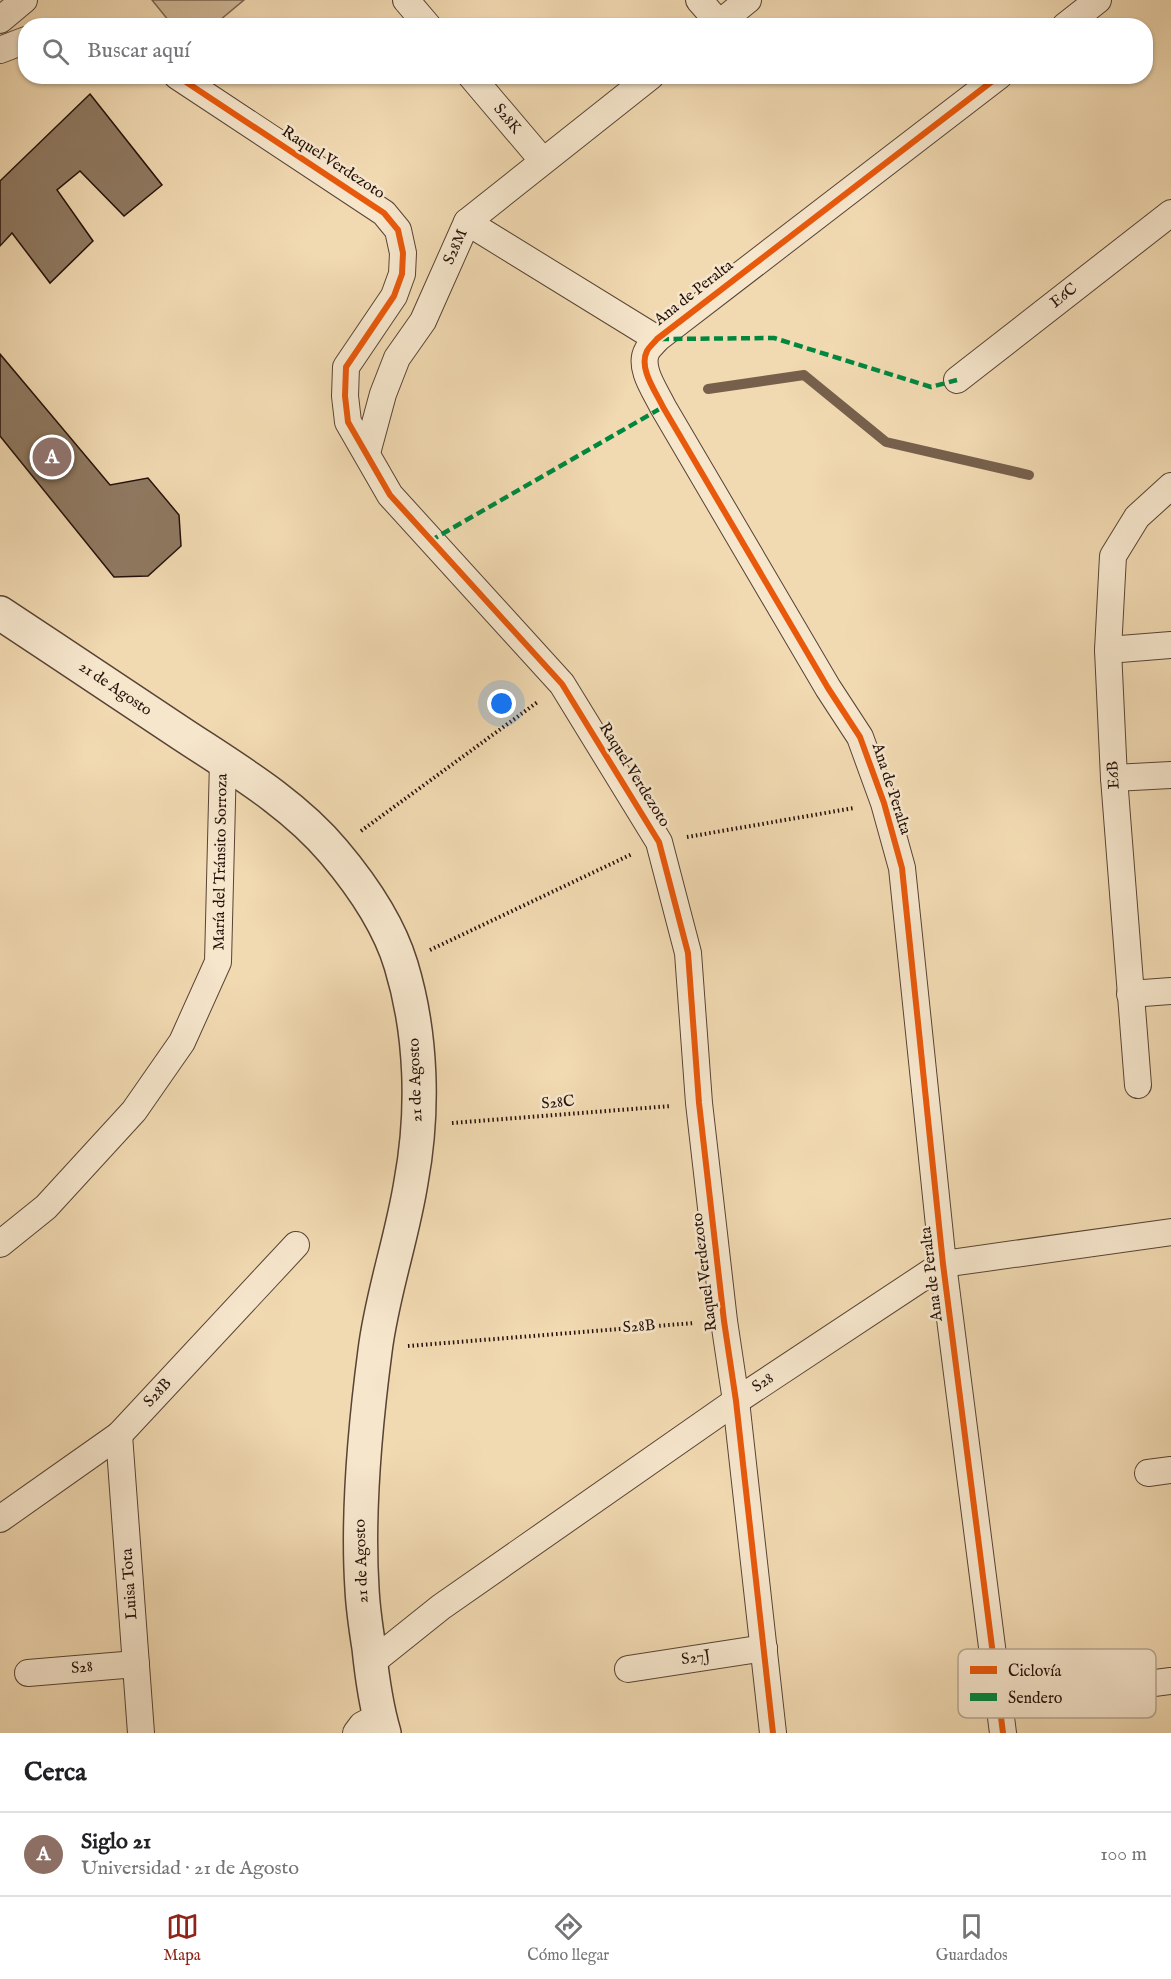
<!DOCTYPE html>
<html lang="es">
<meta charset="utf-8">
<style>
:root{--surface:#fff;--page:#f2f2f2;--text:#202124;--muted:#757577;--line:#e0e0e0;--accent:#8f2418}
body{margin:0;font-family:"IM FELL English",serif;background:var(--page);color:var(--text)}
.you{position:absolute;left:502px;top:704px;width:21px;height:21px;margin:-15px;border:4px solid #fff;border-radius:50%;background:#1a73e8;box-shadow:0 0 0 9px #1a73e833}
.badge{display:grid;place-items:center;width:39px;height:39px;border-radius:50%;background:var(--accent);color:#fff;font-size:20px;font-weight:700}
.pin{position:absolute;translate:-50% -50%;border:3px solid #fff;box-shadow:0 2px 6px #0006}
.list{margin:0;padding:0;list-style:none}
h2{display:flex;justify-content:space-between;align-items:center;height:78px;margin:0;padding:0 24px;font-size:26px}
h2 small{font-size:20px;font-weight:400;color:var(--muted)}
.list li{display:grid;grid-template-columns:39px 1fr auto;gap:18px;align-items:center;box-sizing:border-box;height:84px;padding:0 24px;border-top:2px solid var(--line)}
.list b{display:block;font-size:22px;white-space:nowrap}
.list p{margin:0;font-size:20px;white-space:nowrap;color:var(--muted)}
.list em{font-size:20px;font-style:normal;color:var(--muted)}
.icon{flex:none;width:33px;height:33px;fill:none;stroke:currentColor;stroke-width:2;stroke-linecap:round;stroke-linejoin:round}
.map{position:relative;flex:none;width:1171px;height:1733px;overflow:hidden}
.search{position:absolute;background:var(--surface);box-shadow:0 2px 4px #0004;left:18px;right:18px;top:18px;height:66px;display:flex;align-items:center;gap:15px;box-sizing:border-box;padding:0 21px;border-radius:24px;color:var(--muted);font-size:22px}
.sheet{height:162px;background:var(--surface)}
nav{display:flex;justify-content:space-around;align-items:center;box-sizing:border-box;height:84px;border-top:2px solid var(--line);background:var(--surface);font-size:16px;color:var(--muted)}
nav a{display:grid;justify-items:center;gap:3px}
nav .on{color:var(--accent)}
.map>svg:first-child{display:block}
</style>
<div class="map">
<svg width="1171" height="1733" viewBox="0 0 1171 1733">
<rect width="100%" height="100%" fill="#f1d9b1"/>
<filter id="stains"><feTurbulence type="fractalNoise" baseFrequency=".00333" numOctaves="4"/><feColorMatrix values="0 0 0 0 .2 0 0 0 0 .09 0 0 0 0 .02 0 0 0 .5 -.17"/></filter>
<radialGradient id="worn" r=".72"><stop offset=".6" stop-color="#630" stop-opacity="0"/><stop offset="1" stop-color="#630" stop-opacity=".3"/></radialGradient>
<!-- green -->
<path fill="#ceb795" stroke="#7a6450" stroke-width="1.5" d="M152,0H244L214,25L173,26Z"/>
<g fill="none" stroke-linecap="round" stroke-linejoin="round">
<!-- stream -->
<path stroke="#76604c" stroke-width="10" d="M708,389L804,375L886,442L1029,475"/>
</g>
<!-- building -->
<g fill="#8f7961" stroke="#25110a" stroke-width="1.5">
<path d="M90,94L162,185L124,216L80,171L57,190L93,241L50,283L12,233L0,246V181Z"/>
<path d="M0,354L110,485L148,478L179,515L181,546L148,576L114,577L0,436Z"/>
</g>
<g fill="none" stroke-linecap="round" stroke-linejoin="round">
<!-- minor casing -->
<g stroke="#584334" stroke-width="28">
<g id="minor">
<path d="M406,0L428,26"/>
<path d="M699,0L719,23"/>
<path d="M0,20L24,0"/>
<path d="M716,26L748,0"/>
<path d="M1065,26L1098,0"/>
<path d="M0,50L26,40"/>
<path d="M177,76L384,213L398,230L403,253L402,274L394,296L346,367L345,396L348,422L390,495L562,684L659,842L688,953L699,1103L724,1321L736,1401L773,1733"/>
<path d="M471,76L543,161"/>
<path d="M999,76L657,339C654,343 649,347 647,351C638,368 656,392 663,407L828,688L860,737L884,803L902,868L943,1264L1003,1733"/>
<path d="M467,222L657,339"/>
<path d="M957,380L1171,213"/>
<path d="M367,453L383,394L397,358L423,321L467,222L651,76"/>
<path d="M1108,650L1171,645"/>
<path d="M1114,778L1171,775"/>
<path d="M1130,994L1171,991"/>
<path d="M1138,1085L1114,778L1108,650L1113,556L1137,517L1171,486"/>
<path d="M0,1244L46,1207L134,1111L182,1042L218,962L223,761"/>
<path d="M119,1435L141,1733"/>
<path d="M1148,1473L1171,1470"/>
<path d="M0,1519L119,1435L296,1245"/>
<path d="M371,1663L441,1607L736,1401L943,1264L1171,1232"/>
<path d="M628,1669L764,1648"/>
<path d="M28,1673L136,1664"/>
<path d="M1000,1703L1171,1681"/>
<path d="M356,1733L362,1725L379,1716"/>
</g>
</g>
<!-- tertiary casing -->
<g stroke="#584334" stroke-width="36">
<path id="tertiary" d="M0,613C61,653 122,694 182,734C235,769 293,803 334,852C361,884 389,925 401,965C422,1034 424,1112 411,1182C402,1239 382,1294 375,1351C365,1427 357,1512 362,1589C363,1609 366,1629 369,1648C372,1677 376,1706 384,1733"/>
</g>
<!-- path -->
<g stroke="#25110a" stroke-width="4" stroke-dasharray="1.5 3" stroke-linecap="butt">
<path d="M361,831L539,701"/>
<path d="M687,837L854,808"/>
<path d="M430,950L632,854"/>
<path d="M452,1123L671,1106"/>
<path d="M408,1346L694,1323"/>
</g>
<!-- minor -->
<use href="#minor" stroke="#f6e6cc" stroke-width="26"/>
<!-- tertiary -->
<use href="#tertiary" stroke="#f6e6cc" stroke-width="33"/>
<!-- quiet -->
<g stroke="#00873e" stroke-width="4.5" stroke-dasharray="9 4.5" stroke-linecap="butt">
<path d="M660,339L774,338L931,387L957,380"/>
<path d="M430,541L663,407"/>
</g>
<!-- cycleway casing -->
<g stroke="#f6e6cc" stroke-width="10">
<g id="cycleway">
<path d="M177,76L384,213L398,230L403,253L402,274L394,296L346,367L345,396L348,422L390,495L562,684L659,842L688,953L699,1103L724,1321L736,1401L773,1733"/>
<path d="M999,76L657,339C654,343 649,347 647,351C638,368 656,392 663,407L828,688L860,737L884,803L902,868L943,1264L1003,1733"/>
</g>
</g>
<!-- cycleway -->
<use href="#cycleway" stroke="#e8590c" stroke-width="6"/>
</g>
<g text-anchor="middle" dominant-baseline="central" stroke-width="5" stroke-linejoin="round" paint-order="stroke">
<!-- street labels -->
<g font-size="16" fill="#25110a" stroke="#f6e6cc">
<text transform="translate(507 119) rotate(50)">S28K</text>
<text transform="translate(333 163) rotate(33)">Raquel Verdezoto</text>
<text transform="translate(456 247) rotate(-66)">S28M</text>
<text transform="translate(694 293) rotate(-38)">Ana de Peralta</text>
<text transform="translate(1064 296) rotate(-38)">E6C</text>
<text transform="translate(115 689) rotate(34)">21 de Agosto</text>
<text transform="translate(634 775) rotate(58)">Raquel Verdezoto</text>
<text transform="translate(1114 775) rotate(-93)">E6B</text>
<text transform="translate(891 789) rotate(72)">Ana de Peralta</text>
<text transform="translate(221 862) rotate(-89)">María del Tránsito Sorroza</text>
<text transform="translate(416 1080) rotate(-92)">21 de Agosto</text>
<text transform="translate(558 1103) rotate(-5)">S28C</text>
<text transform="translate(705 1272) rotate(-97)">Raquel Verdezoto</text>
<text transform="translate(932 1274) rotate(-97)">Ana de Peralta</text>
<text transform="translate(639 1327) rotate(-4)">S28B</text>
<text transform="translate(763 1383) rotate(-34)">S28</text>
<text transform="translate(158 1393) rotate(-47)">S28B</text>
<text transform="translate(362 1561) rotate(-92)">21 de Agosto</text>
<text transform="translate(130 1584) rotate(-94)">Luisa Tota</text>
<text transform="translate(696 1658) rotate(-9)">S27J</text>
<text transform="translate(82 1668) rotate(-5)">S28</text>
</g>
</g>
<!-- legend -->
<rect x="958" y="1649" width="198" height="69" rx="9" fill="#f6e6cc" stroke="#b7a692" stroke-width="1.5"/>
<rect x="970" y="1666" width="27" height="8" fill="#e8590c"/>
<rect x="970" y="1693" width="27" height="8" fill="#00873e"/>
<g font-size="16" fill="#25110a">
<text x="1008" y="1676">Ciclovía</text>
<text x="1008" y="1703">Sendero</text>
</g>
<rect width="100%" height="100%" filter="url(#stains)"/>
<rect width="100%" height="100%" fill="url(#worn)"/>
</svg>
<div class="you"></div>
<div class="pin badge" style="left:52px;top:457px;background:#8d6e63">A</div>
<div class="search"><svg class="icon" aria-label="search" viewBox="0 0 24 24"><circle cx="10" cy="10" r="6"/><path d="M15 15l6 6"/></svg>Buscar aquí</div>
</div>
<section class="sheet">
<h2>Cerca<small></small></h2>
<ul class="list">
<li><span class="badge" style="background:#8d6e63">A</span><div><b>Siglo 21</b><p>Universidad · 21 de Agosto</p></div><em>100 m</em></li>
</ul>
</section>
<nav>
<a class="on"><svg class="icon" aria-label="map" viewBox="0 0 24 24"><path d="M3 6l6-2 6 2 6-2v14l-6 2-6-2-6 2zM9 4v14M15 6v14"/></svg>Mapa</a>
<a><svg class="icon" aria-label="directions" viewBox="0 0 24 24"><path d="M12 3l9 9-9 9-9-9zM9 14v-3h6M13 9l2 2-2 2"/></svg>Cómo llegar</a>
<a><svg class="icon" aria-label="saved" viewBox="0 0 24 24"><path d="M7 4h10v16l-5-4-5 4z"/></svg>Guardados</a>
</nav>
